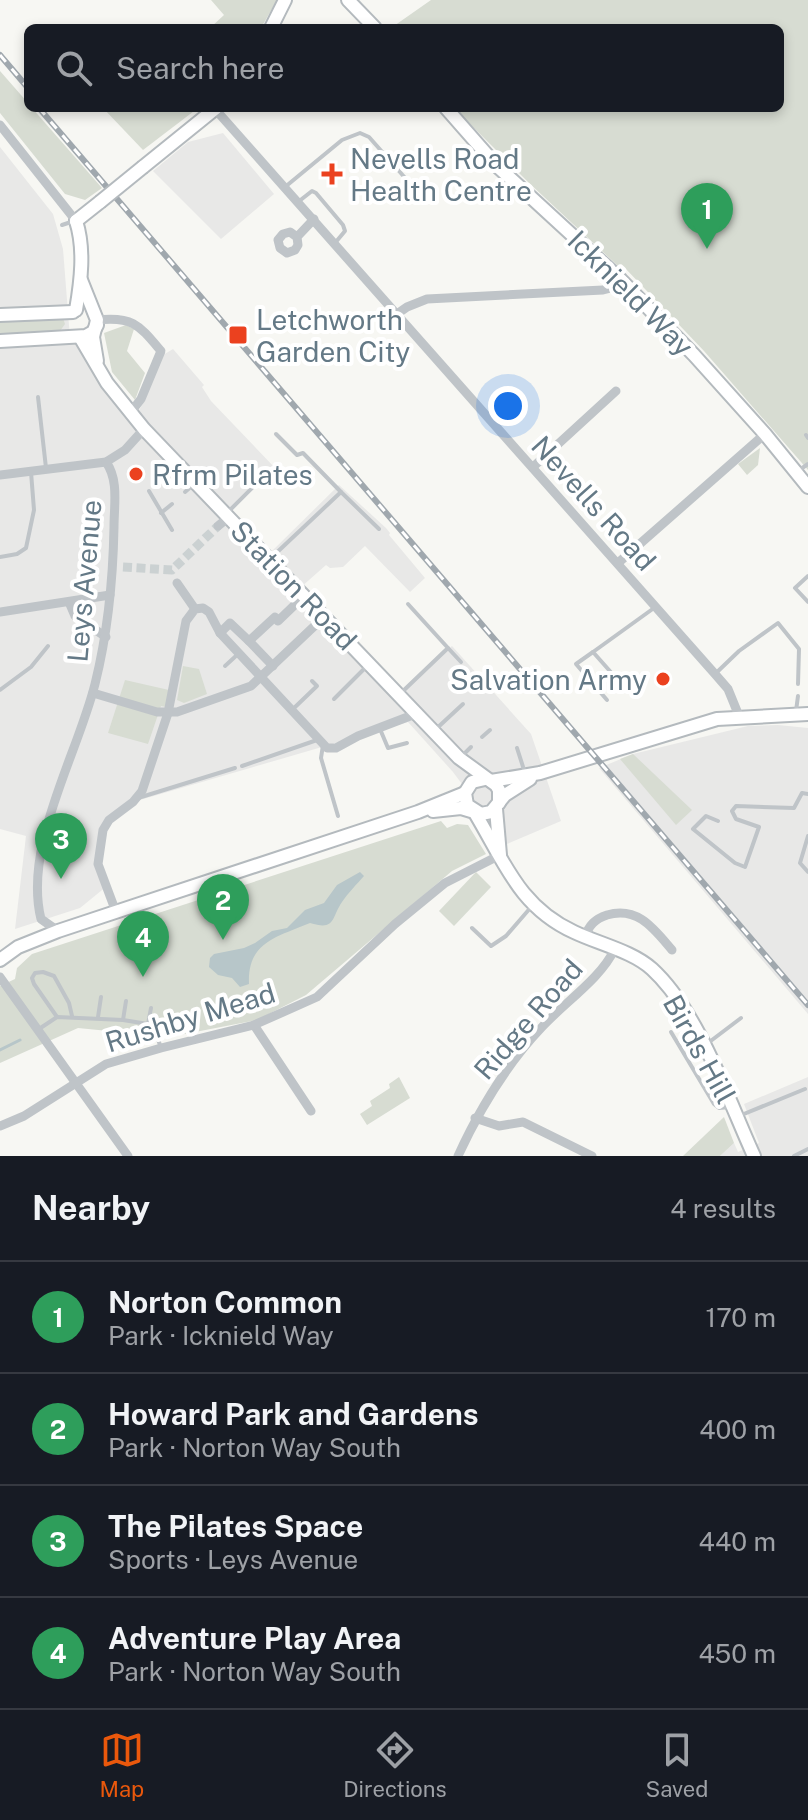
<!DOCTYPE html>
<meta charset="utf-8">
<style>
:root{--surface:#171b24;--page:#20242c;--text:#f1f3f6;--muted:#9ea1a6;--line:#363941;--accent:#ea580c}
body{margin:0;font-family:"Public Sans",sans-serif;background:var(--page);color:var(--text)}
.you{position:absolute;left:508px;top:406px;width:28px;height:28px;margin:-20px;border:6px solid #fff;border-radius:50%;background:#1a73e8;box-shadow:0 0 0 12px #1a73e833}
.badge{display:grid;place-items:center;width:52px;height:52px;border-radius:50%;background:var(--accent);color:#fff;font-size:26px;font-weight:700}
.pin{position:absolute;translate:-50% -66px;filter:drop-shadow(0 2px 4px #0008)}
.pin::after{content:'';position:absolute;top:42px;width:28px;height:24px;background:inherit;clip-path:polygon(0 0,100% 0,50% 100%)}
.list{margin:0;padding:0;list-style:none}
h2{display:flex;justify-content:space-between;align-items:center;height:104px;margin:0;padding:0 32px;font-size:34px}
h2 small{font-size:26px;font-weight:400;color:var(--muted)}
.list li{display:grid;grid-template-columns:52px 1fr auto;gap:24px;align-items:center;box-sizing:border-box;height:112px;padding:0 32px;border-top:2px solid var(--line)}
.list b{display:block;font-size:30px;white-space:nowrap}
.list p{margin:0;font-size:26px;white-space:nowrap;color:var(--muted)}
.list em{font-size:26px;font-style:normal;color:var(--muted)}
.icon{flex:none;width:44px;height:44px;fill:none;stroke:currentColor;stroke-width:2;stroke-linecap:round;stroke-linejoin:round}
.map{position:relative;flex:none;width:808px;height:1156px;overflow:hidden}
.search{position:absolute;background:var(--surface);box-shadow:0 4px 12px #0003;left:24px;right:24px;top:24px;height:88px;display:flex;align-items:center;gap:20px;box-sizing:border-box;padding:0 28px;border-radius:12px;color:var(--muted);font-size:30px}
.sheet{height:552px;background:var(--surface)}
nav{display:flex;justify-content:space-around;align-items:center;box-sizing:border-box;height:112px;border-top:2px solid var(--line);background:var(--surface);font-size:22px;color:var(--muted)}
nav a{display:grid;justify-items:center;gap:4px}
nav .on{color:var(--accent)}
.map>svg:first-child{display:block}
</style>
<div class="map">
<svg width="808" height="1156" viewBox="0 0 808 1156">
<rect width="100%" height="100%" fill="#f7f7f3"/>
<!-- built -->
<g fill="#e8e8e7">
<path d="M223,133L274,194L221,239L153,171L188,142Z"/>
<path d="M0,147L53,214L63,249L70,338L77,341L105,392L131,423L144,402L163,355L173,349L204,385L202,387L211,401L276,469L226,514L270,553L339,485L386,528L390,533L389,535L425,578L410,592L365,546L343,567L330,568L326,565L300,588L400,694L452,646L531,734L561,821L507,844L453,772L408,722L133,802L109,820L98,857L107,886L80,908L15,929L26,836L0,829Z"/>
<path d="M778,725L808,728V1014L599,768L633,754L748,726Z"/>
<path d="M808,1077V1156H720L734,1143L738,1152L759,1143L744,1104Z"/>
</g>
<!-- green -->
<g fill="#d7dcd2">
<path d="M211,0H277L261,28H210L224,15Z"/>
<path d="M431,0H808V470L704,351L625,268L619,267L528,182L454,108H780V28H391Z"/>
<path d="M0,71L28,103V108H32L102,188L85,200L65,194L0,113Z"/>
<path d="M103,108H198L143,150Z"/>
<path d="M63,318L65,324L60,331L0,336V320Z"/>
<path d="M126,325L134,329L127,351L145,373L135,400L112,372L104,333Z"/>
<path d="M760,448L758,465L747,475L738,464Z"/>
<path d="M183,666L199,669L207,694L184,703L177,700Z"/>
<path d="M125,680L169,690L166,707L161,706L148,744L108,733Z"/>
<path d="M633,754L692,810L676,825L620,759Z"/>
<path d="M441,821L447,828L457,824L468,825L486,854L452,871L306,995L257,1020L169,1037L78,1028L0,1063V986L15,979L17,968L32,954Z"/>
<path d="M476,872L491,887L454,926L439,911Z"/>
<path d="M399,1077L410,1098L367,1125L360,1114L372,1106L370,1101L390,1088L389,1084Z"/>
<path d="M724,1117L734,1143L720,1156H683Z"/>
</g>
<!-- water -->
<path fill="#b7c6c9" d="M360,872L364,876C357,884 348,893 342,902C331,918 336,931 310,923C277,937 247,942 249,984L240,987L232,978L218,975L209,967L210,958L214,954L244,948L255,943L272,931L287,928L305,910L324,903L337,885Z"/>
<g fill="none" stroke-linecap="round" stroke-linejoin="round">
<!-- stream -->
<path stroke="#b7c6c9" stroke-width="3" d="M0,1050L20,1040"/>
<!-- street-tunnel -->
<path stroke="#cbd1d2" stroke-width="9" stroke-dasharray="9 4.5" stroke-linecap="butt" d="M123,567L172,570L218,526"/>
<!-- secondary casing -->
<g stroke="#b4babe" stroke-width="16">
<g id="secondary">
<path d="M348,0L375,28"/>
<path d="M271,28L285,0"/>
<path d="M446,108L496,165L621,280L694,355L765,434L808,487"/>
<path d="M143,167L216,108"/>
<path d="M76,221L100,202"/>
<path d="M81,280L97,320L93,337L97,361"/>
<path d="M76,310C81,281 85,249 76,221"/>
<path d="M0,315L73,312"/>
<path d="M80,337L107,383L144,429L459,758L496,785L499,790V803"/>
<path d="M0,341L86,336L93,332L97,325"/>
<path d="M485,779L472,782L465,793L467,805L481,814L491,812L505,795L530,779"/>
<path d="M491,781L540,773L717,719L808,714"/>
<path d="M496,809L500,855"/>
<path d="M433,811L461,808L471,811"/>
<path d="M475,813C504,861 519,907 574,932C599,944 632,951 652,969C698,1011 728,1099 754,1156"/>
<path d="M0,960L18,947L58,931L418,812L465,793"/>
</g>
</g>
<!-- lane -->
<g stroke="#bfc4c8" stroke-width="4">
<path d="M285,187L342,140L360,133L369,137L414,188"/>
<path d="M298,202L312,191L316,193L343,225L345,231L335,243"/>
<path d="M62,225L74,221"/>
<path d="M38,397L46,468"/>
<path d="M276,434L297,455L303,453L341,492"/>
<path d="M806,435L808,438"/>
<path d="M798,471L808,464"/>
<path d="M149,491L172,530"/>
<path d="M185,492L194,484"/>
<path d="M228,512L264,476"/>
<path d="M161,513L172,504"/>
<path d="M0,557L17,554L26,548L34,510L31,472"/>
<path d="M272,557L341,492L379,529"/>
<path d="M808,576L795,588L808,602"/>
<path d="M448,648L461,662"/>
<path d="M593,652L576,664L607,700"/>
<path d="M225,666L237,655"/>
<path d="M715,674L739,651L778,623L799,649L798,684"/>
<path d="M624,687L593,652L654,608"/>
<path d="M0,690L31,667L48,646"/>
<path d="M402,692L448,648L408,604"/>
<path d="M334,699L368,665"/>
<path d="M293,709L317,686L312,681"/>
<path d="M796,711L798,696"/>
<path d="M380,729L388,748L407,743"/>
<path d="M436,729L463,704"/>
<path d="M482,737L490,730"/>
<path d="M323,745L321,758L338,816"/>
<path d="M517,748L525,773"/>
<path d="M461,757L471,747"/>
<path d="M242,766L317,740"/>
<path d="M138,798L235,768"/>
<path d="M718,821L706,816L693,829L735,863L745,867L759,827L736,819L732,811L736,806L794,808L802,793L808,794"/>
<path d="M808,836L800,863L808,872"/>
<path d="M472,928L491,946L506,936L532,906"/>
<path d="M57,1017L34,984L32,978L35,973L43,972L54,976L69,1003L72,1016"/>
<path d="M98,1017L101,997"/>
<path d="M123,1020L126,1001"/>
<path d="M148,1024L151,1008"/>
<path d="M39,1029L57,1017L123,1020L148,1024L154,1028L160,1045"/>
<path d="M671,1032L714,1104L719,1108L730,1107"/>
<path d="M708,1043L741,1018"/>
<path d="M739,1116L805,1089"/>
<path d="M794,1156L808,1149"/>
</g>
<!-- street -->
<g stroke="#bfc4c8" stroke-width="9">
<path d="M215,109L715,674L728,689L739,716"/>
<path d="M0,125L76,221"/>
<path d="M297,237L290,232L283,234L278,240L280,248L287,253L295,250L298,245L297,237L314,219"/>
<path d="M397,314L407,307L427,299L603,290L615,287L621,280"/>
<path d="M97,320C133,316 139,325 161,351L141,399L131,412"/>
<path d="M533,467L616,391"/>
<path d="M0,475L106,462L125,450L144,429"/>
<path d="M218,526L229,517"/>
<path d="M618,563L765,434"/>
<path d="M177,583L195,609"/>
<path d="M69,602L75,616L106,637"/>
<path d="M0,612L110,595"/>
<path d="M220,633L230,623L249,641L275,617L278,621L305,595"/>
<path d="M249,641L273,666"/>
<path d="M93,693L157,712H177L251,686L325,616"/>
<path d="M116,912L98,864L103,830L109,820L133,802L142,791L168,713L186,621L195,609L203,608L209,612L220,633L327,748H336L358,736L418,713"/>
<path d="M58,931L41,919C23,846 77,756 95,684C108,632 113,580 114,527C114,505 119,480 106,462"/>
<path d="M585,937C589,925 595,919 607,915C638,906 654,929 672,950"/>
<path d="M0,977L128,1156"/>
<path d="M254,1025L311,1111"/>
<path d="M475,1118L499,1126L523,1122L592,1156"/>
<path d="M0,1126L24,1116L106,1064L161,1048L254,1025L317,997L395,924L445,883L500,855"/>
<path d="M458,1156C480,1108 506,1065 542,1027C563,1004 602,977 614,950"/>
</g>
<!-- secondary -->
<use href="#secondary" stroke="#fff" stroke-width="12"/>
<!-- rail casing -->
<g stroke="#a0a8ae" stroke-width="6">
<g id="rail">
<path d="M0,55L28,88"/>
<path d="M39,108L808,1005"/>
</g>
</g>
<!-- rail -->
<use href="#rail" stroke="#fff" stroke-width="3" stroke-dasharray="9" stroke-linecap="butt"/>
<!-- secondary-bridge casing -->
<g stroke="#b4babe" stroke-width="16" stroke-linecap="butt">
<path id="secondary-bridge" d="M100,202L143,167"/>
</g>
<!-- secondary-bridge -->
<use href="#secondary-bridge" stroke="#fff" stroke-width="12"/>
</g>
<!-- markers -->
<g fill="#eb411f" stroke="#fff" stroke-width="3">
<path d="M328 162h8v8h8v8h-8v8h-8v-8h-8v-8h8z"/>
<rect x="228" y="325" width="20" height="20" rx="4"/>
<circle cx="136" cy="474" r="8"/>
<circle cx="663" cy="679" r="8"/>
</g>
<g text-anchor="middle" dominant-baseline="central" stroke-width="8" stroke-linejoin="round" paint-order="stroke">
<!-- poi labels -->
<g font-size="28" fill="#647986" stroke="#fff" text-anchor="start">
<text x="350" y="158">Nevells Road<tspan x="350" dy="32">Health Centre</tspan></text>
<text x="256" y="319">Letchworth<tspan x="256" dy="32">Garden City</tspan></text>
<text x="152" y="474">Rfrm Pilates</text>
<text x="647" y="679" text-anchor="end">Salvation Army</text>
</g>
<!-- street labels -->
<g font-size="28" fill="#647986" stroke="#fff">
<text transform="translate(631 293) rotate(45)">Icknield Way</text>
<text transform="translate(594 503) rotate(48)">Nevells Road</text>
<text transform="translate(84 581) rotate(-85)">Leys Avenue</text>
<text transform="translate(294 585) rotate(46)">Station Road</text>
<text transform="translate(190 1017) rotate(-17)">Rushby Mead</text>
<text transform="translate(528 1019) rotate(-49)">Ridge Road</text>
<text transform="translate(700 1049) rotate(61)">Birds Hill</text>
</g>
</g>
</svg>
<div class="you"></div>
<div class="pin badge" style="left:707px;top:249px;background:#2e9e5b">1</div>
<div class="pin badge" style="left:223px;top:940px;background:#2e9e5b">2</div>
<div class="pin badge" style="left:61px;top:879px;background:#2e9e5b">3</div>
<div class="pin badge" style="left:143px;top:977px;background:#2e9e5b">4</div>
<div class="search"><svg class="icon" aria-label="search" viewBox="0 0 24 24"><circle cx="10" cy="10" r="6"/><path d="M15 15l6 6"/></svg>Search here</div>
</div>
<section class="sheet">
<h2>Nearby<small>4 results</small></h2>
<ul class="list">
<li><span class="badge" style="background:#2e9e5b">1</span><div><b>Norton Common</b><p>Park · Icknield Way</p></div><em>170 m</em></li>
<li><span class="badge" style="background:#2e9e5b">2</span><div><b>Howard Park and Gardens</b><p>Park · Norton Way South</p></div><em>400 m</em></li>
<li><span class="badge" style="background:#2e9e5b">3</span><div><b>The Pilates Space</b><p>Sports · Leys Avenue</p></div><em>440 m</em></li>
<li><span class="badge" style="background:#2e9e5b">4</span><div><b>Adventure Play Area</b><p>Park · Norton Way South</p></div><em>450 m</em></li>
</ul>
</section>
<nav>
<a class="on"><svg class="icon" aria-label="map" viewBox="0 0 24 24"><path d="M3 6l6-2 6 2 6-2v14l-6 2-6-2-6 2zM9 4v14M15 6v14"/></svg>Map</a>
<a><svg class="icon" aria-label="directions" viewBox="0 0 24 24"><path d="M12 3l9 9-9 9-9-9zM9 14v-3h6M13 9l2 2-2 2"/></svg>Directions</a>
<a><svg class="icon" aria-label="saved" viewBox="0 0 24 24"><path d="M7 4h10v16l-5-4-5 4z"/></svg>Saved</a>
</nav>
